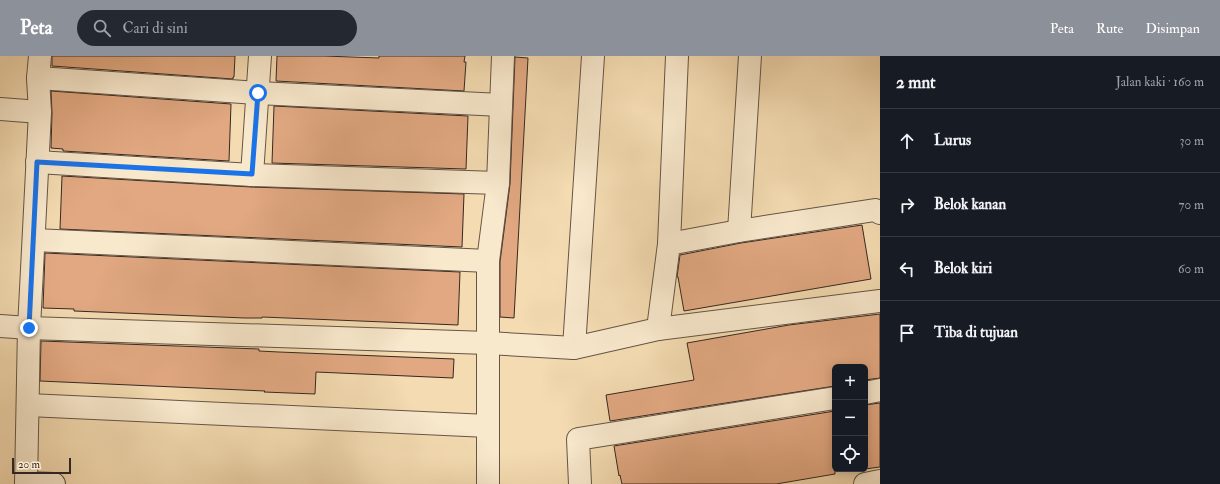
<!DOCTYPE html>
<html lang="id">
<meta charset="utf-8">
<style>
:root{--surface:#171b24;--page:#242831;--text:#f1f3f6;--muted:#9ea1a6;--line:#363941;--accent:#8c9099}
body{margin:0;font-family:"IM FELL Double Pica",serif;background:var(--page);color:var(--text)}
.controls{position:absolute;right:12px;bottom:12px;display:grid;overflow:hidden;border-radius:6px;box-shadow:0 2px 10px #0003}
.controls button{width:36px;height:36px;display:grid;place-items:center;padding:0;border:0;border-bottom:1px solid var(--line);background:var(--surface);color:var(--text);font:20px sans-serif}
.scale{position:absolute;left:12px;bottom:10px;width:59px;box-sizing:border-box;padding-left:4px;border:2px solid #352822;border-top:0;font-size:11px;line-height:14px;white-space:nowrap;color:#352822;-webkit-text-stroke:3px #f8e8cc;paint-order:stroke}
.stop{position:absolute;width:12px;height:12px;margin:-9px;border:3px solid #1a73e8;border-radius:50%;background:#fff}
.stop.end{background:#1a73e8;border-color:#fff;box-shadow:0 1px 4px #0008}
.list{margin:0;padding:0;list-style:none}
h2{display:flex;justify-content:space-between;align-items:center;height:52px;margin:0;padding:0 16px;font-size:17px}
h2 small{font-size:13px;font-weight:400;color:var(--muted)}
.list li{display:grid;grid-template-columns:26px 1fr auto;gap:12px;align-items:center;box-sizing:border-box;height:64px;padding:0 16px;border-top:1px solid var(--line)}
.list b{display:block;font-size:15px;white-space:nowrap}
.list em{font-size:13px;font-style:normal;color:var(--muted)}
.icon{flex:none;width:22px;height:22px;fill:none;stroke:currentColor;stroke-width:2;stroke-linecap:round;stroke-linejoin:round}
.map{position:relative;flex:none;width:880px;height:428px;overflow:hidden}
header{display:flex;align-items:center;gap:24px;box-sizing:border-box;height:56px;padding:0 20px;background:var(--accent);color:#fff}
header strong{font-size:19px}
nav{display:flex;gap:22px;margin-inline-start:auto;font-size:14px}
.search{width:280px;height:36px;background:var(--page);display:flex;align-items:center;gap:10px;box-sizing:border-box;padding:0 14px;border-radius:22px;color:var(--muted);font-size:15px}
main{display:flex}
aside{flex:1;background:var(--surface)}
.map>svg:first-child{display:block}
</style>
<header>
<strong>Peta</strong>
<div class="search"><svg class="icon" aria-label="search" viewBox="0 0 24 24"><circle cx="10" cy="10" r="6"/><path d="M15 15l6 6"/></svg>Cari di sini</div>
<nav><a>Peta</a><a>Rute</a><a>Disimpan</a></nav>
</header>
<main>
<div class="map">
<svg width="880" height="428" viewBox="0 0 880 428">
<rect width="100%" height="100%" fill="#f4dbb1"/>
<filter id="stains"><feTurbulence type="fractalNoise" baseFrequency=".005" numOctaves="4"/><feColorMatrix values="0 0 0 0 .2 0 0 0 0 .09 0 0 0 0 .02 0 0 0 .5 -.17"/></filter>
<radialGradient id="worn" r=".72"><stop offset=".6" stop-color="#630" stop-opacity="0"/><stop offset="1" stop-color="#630" stop-opacity=".3"/></radialGradient>
<!-- building -->
<g fill="#e1a881" stroke="#352822">
<path d="M52,0H235L234,21H233V23L52,10Z"/>
<path d="M277,0H324L379,2V0H465L464,6H466L464,35L276,25Z"/>
<path d="M515,1L528,2L514,262L500,261V206L510,128Z"/>
<path d="M51,35L231,48L229,105L63,95V93L51,92L52,57Z"/>
<path d="M274,50L468,60L466,113L272,107Z"/>
<path d="M62,120L251,131L464,138L462,191L60,173Z"/>
<path d="M862,169L871,223L684,255L678,221H677L680,199L741,187Z"/>
<path d="M45,197L460,216L458,269L262,261V262H245L74,255V253L43,252Z"/>
<path d="M880,258V322L865,324V311H835V330L610,365L606,339L694,324L687,287L789,269Z"/>
<path d="M41,285L259,293V295L279,296L454,303L453,322L316,316L315,338L264,336L265,335L40,325Z"/>
<path d="M880,347V411L865,413V349Z"/>
<path d="M835,355V418L776,428H622L620,419L619,420L614,390Z"/>
</g>
<g fill="none" stroke-linecap="round" stroke-linejoin="round">
<!-- minor casing -->
<g stroke="#655546" stroke-width="24">
<g id="minor">
<path d="M38,22L258,37L501,49"/>
<path d="M0,53L40,56"/>
<path d="M37,106L252,119L498,127"/>
<path d="M252,119L260,0"/>
<path d="M739,175L750,0"/>
<path d="M34,184L488,205"/>
<path d="M669,188L677,0"/>
<path d="M0,270L29,272L488,287L574,292L658,273L880,245"/>
<path d="M658,273L669,188L739,175L875,154L880,157"/>
<path d="M574,292L593,0"/>
<path d="M865,337L880,334"/>
<path d="M28,349L488,370"/>
<path d="M26,427L54,428"/>
<path d="M26,428L29,272L40,56L38,22L40,0"/>
<path d="M488,428V205L498,127L503,0"/>
<path d="M580,428L578,383L835,342"/>
<path d="M865,428L880,425"/>
</g>
</g>
<!-- minor -->
<use href="#minor" stroke="#f8e8cc" stroke-width="22"/>
</g>
<g fill="none" stroke-linecap="round" stroke-linejoin="round">
<!-- route -->
<path stroke="#1a73e8" stroke-width="5" d="M29,272L37,106L252,118L258,37"/>
</g>
<rect width="100%" height="100%" filter="url(#stains)"/>
<rect width="100%" height="100%" fill="url(#worn)"/>
</svg>
<div class="controls">
<button>+</button>
<button>−</button>
<button><svg class="icon" aria-label="locate" viewBox="0 0 24 24"><circle cx="12" cy="12" r="6"/><path d="M12 2v4M12 18v4M2 12h4M18 12h4"/></svg></button>
</div>
<div class="scale">20 m</div>
<div class="stop" style="left:258px;top:37px"></div>
<div class="stop end" style="left:29px;top:272px"></div>
</div>
<aside>
<h2>2 mnt<small>Jalan kaki · 160 m</small></h2>
<ul class="list">
<li><svg class="icon" aria-label="ahead" viewBox="0 0 24 24"><path d="M12 20V5M6 11l6-6 6 6"/></svg><div><b>Lurus</b></div><em>30 m</em></li>
<li><svg class="icon" aria-label="right" viewBox="0 0 24 24"><path d="M7 20v-9h11M14 6l5 5-5 5"/></svg><div><b>Belok kanan</b></div><em>70 m</em></li>
<li><svg class="icon" aria-label="left" viewBox="0 0 24 24"><path d="M17 20v-9H6M10 6l-5 5 5 5"/></svg><div><b>Belok kiri</b></div><em>60 m</em></li>
<li><svg class="icon" aria-label="arrive" viewBox="0 0 24 24"><path d="M6 21V4h12l-3 4 3 4H6"/></svg><div><b>Tiba di tujuan</b></div></li>
</ul>
</aside>
</main>
